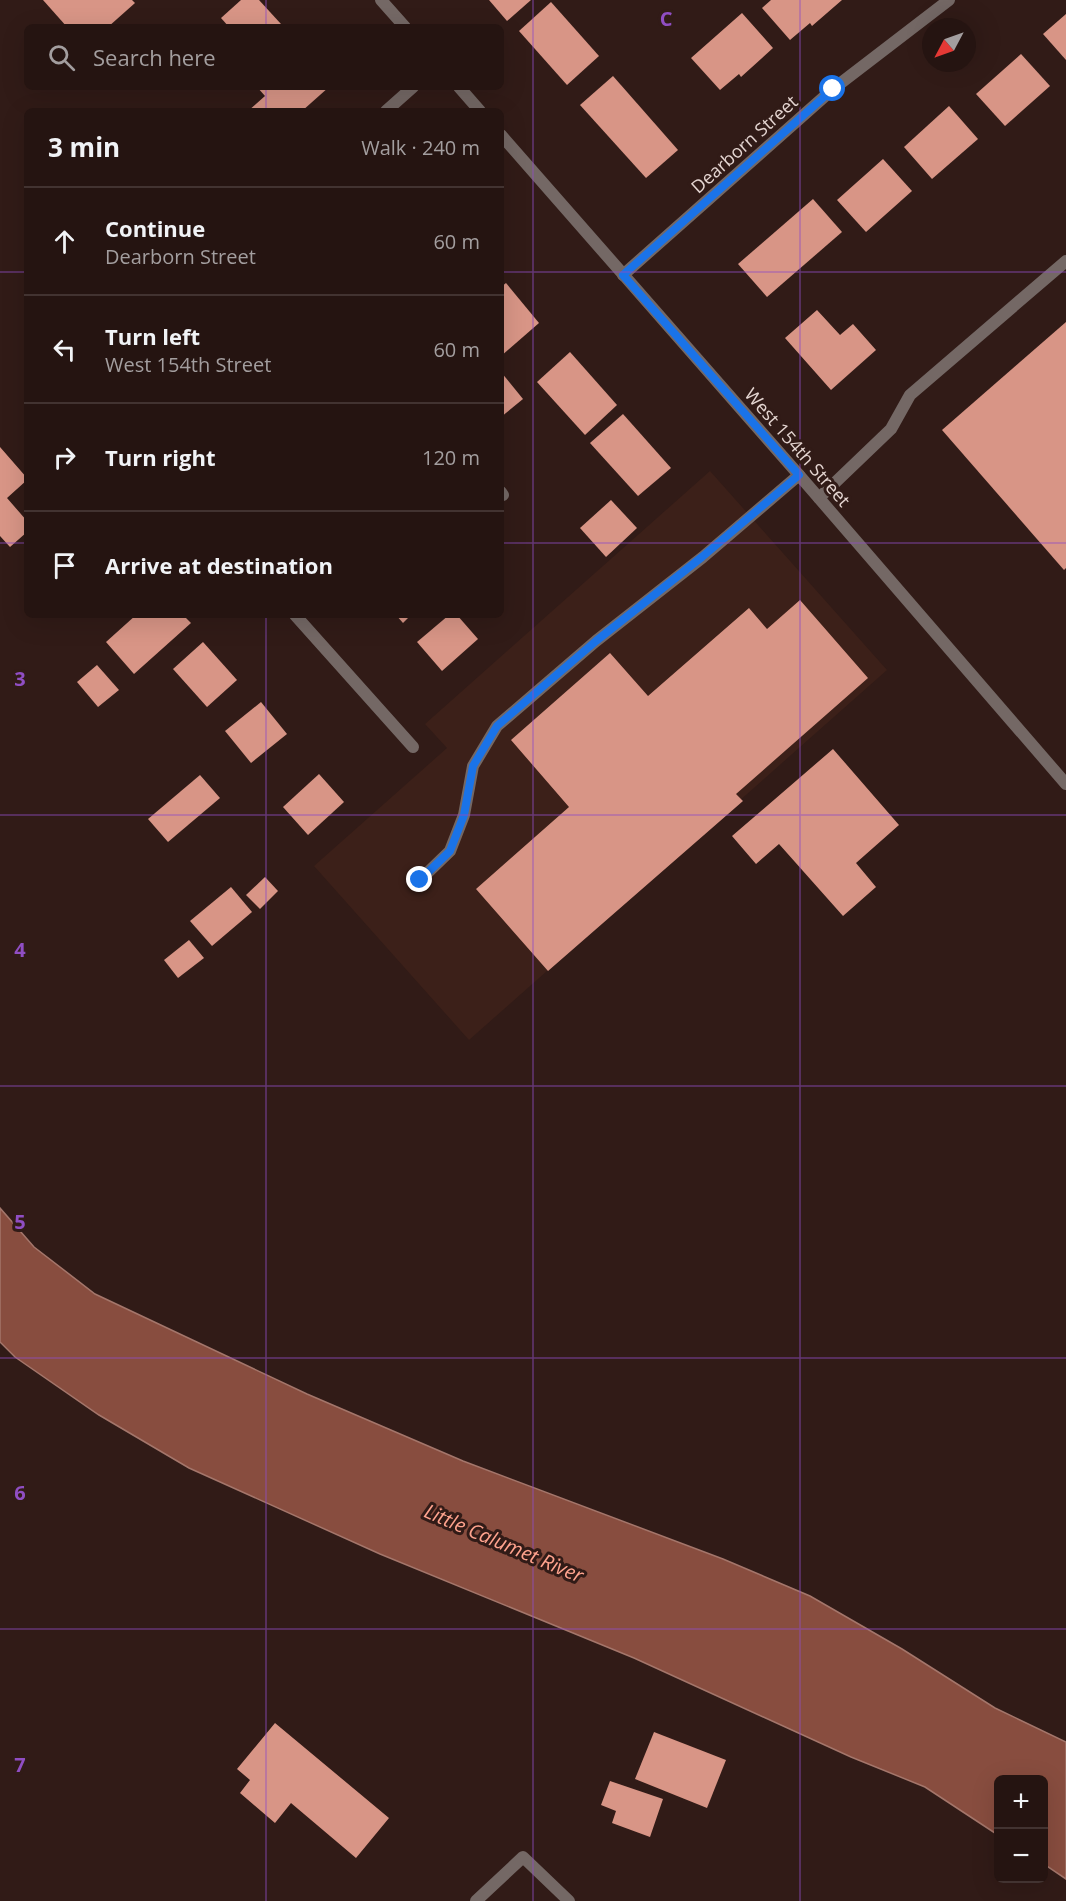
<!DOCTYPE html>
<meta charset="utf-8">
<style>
:root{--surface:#251411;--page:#2d1d1a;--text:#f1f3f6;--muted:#a39e9f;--line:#423331}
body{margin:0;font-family:"Open Sans",sans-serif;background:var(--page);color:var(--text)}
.controls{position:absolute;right:18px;bottom:18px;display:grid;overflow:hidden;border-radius:9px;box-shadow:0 6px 24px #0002}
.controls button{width:54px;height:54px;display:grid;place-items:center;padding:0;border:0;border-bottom:2px solid var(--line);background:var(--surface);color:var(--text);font:30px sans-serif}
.compass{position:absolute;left:922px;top:18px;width:54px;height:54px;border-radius:50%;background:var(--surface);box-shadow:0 6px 24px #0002;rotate:229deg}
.stop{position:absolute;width:18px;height:18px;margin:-14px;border:4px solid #1a73e8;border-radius:50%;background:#fff}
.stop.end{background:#1a73e8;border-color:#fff;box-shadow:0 2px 6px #0008}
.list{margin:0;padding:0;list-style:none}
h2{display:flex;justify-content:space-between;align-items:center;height:78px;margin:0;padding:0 24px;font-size:26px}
h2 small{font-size:20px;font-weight:400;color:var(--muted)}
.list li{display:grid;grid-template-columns:39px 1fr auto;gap:18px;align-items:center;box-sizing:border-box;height:108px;padding:0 24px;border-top:2px solid var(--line)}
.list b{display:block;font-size:22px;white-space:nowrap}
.list p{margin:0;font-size:20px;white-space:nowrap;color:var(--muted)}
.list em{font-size:20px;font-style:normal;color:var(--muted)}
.icon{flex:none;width:33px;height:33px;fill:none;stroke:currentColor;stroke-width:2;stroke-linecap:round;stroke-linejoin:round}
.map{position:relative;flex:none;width:1066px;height:1901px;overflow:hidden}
.search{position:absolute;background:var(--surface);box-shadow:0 6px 24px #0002;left:24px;top:24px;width:480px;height:66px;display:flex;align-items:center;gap:15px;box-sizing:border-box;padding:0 21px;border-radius:9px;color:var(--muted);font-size:22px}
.panel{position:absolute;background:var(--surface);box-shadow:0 6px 24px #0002;left:24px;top:108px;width:480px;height:510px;border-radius:9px}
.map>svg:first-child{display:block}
</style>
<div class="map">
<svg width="1066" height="1901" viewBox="0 0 1066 1901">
<rect width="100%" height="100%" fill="#311b17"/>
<!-- built -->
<path fill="#3c2019" d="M710,471L887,670L469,1040L314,866L447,748L425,724Z"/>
<!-- water -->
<path fill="#884d3f" stroke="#a4766b" stroke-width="1.5" d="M0,1208L34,1247L95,1294L307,1394L463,1461L723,1559L810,1596L902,1649L995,1708L1066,1742V1879L1044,1864V1780H998V1835L925,1787L851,1757L634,1658L380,1554L189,1468L99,1415L15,1357L0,1342Z"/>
<!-- building -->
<g fill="#d89586">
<path d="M43,0H132L135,3L108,27H67Z"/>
<path d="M241,0H259L281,24L277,27H229L221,18Z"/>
<path d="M489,0H531L507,21Z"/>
<path d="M771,0H842L812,26L810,23L790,40L762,8Z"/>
<path d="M551,2L599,56L567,85L519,31Z"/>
<path d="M742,13L773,48L741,77L739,74L720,90L691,58Z"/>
<path d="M1066,14V60L1043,34Z"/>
<path d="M1021,54L1050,86L1005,126L976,94Z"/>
<path d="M613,76L678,150L646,178L580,105Z"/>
<path d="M257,87H329L302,111H248L265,96Z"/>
<path d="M949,106L978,139L932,179L904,147Z"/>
<path d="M883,159L912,191L866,232L837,200Z"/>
<path d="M813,199L842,232L767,297L738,264Z"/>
<path d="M506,283L539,323L501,356V287Z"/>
<path d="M817,310L840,335L853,324L876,350L831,390L785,338Z"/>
<path d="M1066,322V568L1064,570L942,430Z"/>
<path d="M570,352L617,405L585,435L537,382Z"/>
<path d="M501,372L523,399L501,417Z"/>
<path d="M623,414L671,468L638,496L590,443Z"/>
<path d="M0,447L27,478V480L7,498L27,521V532L10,547L0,536Z"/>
<path d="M611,500L637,528L606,557L580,528Z"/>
<path d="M800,600L868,678L736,794L743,801L548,971L476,889L569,807L511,740L610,653L648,696L749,608L767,629Z"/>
<path d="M136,615H183L191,623L134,674L106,642Z"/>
<path d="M396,615H411L403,623Z"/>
<path d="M449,615H457L478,639L442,671L417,642Z"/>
<path d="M203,642L237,680L207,707L173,669Z"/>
<path d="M97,665L119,690L98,707L77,682Z"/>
<path d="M261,702L287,734L251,763L225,731Z"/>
<path d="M833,749L899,825L856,863L876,887L843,916L779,844L756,864L732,836Z"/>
<path d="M319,774L344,802L308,835L283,807Z"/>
<path d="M200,775L220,798L168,842L148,819Z"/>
<path d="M265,877L278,891L260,909L246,895Z"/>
<path d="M231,887L252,912L212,946L190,921Z"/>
<path d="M189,940L204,958L178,978L164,960Z"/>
<path d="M275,1723L389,1818L356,1858L291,1803L275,1823L240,1793L250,1780L237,1769Z"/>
<path d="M654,1732L726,1760L707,1808L635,1779Z"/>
<path d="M610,1781L663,1799L650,1837L612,1823L616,1811L601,1805Z"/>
</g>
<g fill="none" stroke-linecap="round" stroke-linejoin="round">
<!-- lane -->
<g stroke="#746865" stroke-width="12">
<path d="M501,492L503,495"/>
<path d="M819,498L891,429L910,395L1066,261"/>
<path d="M420,880L450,851L464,815L473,766L497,726L596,641L703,557L799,475"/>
</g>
<!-- street -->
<g stroke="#746865" stroke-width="12">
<path d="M381,0L405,27"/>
<path d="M459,87L480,111"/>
<path d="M386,111L413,87"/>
<path d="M501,135L799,475L1066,784"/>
<path d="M623,275L833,89L949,0"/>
<path d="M295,615L413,747"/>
<path d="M476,1901L523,1857L569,1901"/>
</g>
</g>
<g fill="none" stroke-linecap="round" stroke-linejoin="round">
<!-- route -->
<path stroke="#1a73e8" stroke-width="8" d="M420,880L450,851L464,815L473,766L497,726L596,641L702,557L799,475L623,275L833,89"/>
</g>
<!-- grid -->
<path fill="none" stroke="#904ec3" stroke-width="1.5" stroke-opacity="0.55" d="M266,0V27M533,0V1901M800,0V1901M266,87V111M0,272H27M501,272H1066M0,543H27M501,543H1066M266,615V1901M0,815H1066M0,1086H1066M0,1358H1066M0,1629H1066"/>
<g text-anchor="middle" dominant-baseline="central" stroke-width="6" stroke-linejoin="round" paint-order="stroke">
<!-- street labels -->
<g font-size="18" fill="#e4d5d1" stroke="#311b17">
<text transform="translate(744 144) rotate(-42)">Dearborn Street</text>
<text transform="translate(798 447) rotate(49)">West 154th Street</text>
</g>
<!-- water labels -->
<g font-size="20" font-style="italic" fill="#ffa38e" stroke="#311b17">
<text transform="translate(504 1543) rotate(23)">Little Calumet River</text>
</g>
</g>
<g font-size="20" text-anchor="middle" font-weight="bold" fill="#904ec3" stroke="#311b17" stroke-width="6" stroke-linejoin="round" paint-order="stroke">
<text x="666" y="26">C</text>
<text x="20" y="686">3</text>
<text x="20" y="957">4</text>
<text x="20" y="1229">5</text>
<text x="20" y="1500">6</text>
<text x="20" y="1772">7</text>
</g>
</svg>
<div class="controls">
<button>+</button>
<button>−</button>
</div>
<svg class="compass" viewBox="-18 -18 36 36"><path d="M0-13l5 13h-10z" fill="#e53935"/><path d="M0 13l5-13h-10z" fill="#a39e9f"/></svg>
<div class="stop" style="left:833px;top:89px"></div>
<div class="stop end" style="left:420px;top:880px"></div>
<div class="search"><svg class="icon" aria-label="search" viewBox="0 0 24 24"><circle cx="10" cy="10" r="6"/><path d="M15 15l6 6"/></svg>Search here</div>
<section class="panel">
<h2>3 min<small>Walk · 240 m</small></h2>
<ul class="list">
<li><svg class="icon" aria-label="ahead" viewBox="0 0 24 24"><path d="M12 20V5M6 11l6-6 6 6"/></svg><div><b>Continue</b><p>Dearborn Street</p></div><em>60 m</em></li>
<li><svg class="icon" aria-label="left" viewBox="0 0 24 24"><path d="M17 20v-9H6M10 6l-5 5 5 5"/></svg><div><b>Turn left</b><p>West 154th Street</p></div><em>60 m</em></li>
<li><svg class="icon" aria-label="right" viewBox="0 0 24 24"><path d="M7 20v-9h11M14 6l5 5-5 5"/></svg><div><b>Turn right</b></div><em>120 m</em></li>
<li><svg class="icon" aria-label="arrive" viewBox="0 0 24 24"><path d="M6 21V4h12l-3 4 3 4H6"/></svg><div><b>Arrive at destination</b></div></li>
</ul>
</section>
</div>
